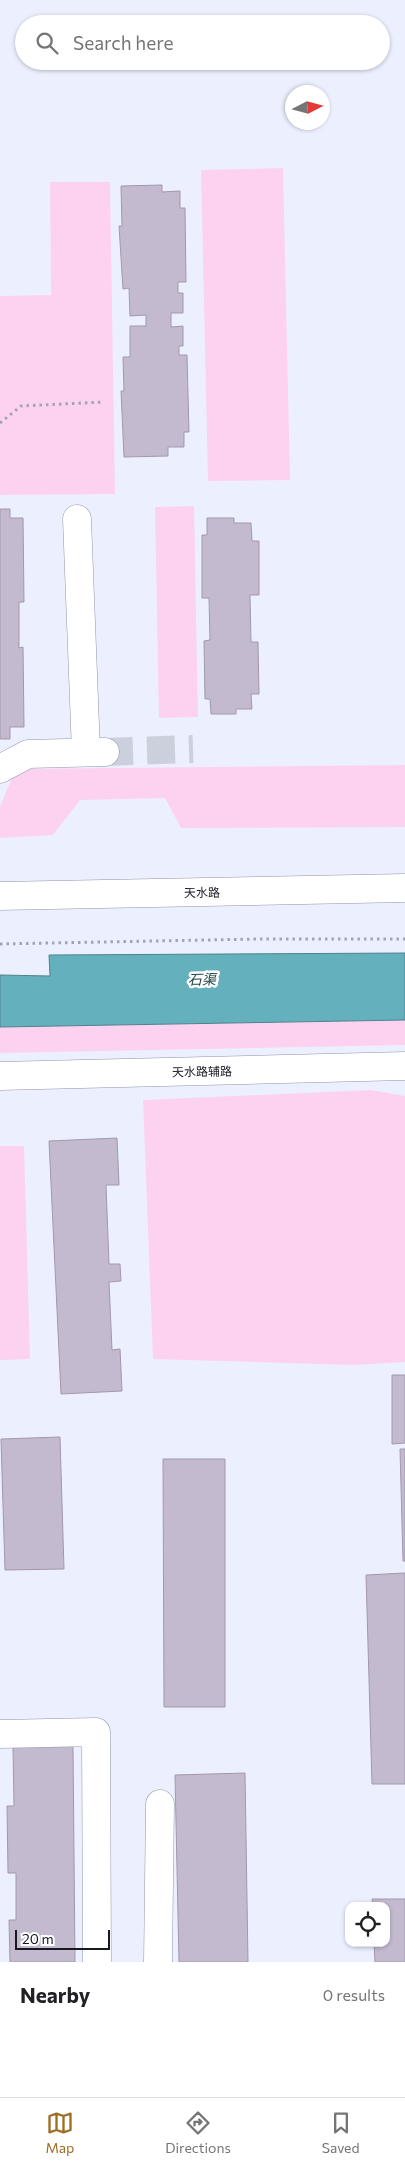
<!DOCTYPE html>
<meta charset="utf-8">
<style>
:root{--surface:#fff;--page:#f2f2f2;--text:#202124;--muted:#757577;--line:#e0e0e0;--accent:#9f6c23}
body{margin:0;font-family:Commissioner,"Noto Sans SC",sans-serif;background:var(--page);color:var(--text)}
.controls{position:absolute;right:15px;bottom:15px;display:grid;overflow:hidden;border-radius:10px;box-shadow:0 1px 4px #0004}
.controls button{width:45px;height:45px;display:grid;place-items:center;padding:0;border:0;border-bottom:1px solid var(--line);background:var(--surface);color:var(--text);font:25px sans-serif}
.compass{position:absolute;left:285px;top:85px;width:45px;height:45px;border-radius:50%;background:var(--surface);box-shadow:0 1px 4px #0004;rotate:84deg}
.scale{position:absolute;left:15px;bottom:12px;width:95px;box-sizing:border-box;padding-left:5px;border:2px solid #171921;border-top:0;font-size:14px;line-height:18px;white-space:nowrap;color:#171921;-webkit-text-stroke:4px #fefefe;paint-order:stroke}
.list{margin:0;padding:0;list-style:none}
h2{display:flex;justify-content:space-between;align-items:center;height:65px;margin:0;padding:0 20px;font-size:21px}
h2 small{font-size:16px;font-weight:400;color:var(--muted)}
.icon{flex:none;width:28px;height:28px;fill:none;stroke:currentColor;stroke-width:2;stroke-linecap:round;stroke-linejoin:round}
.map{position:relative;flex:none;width:405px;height:1962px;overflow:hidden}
.search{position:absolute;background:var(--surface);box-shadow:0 1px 4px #0004;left:15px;right:15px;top:15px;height:55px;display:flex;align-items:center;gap:12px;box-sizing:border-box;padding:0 18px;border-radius:28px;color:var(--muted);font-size:19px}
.sheet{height:135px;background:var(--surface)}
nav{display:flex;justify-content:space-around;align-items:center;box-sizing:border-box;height:70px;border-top:1px solid var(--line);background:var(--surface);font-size:14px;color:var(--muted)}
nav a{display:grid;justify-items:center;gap:2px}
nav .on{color:var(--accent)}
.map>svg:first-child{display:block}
</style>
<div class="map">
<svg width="405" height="1962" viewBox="0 0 405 1962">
<rect width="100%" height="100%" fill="#ecf0fe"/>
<!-- green -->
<g fill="#fdd2f1">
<path d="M283,168L290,480L208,481L201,170Z"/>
<path d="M50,182H110L115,494L0,495V296L51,295Z"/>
<path d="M194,506L198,717L159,718L155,507Z"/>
<path d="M405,765V827L181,828L165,798L80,800L53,835L0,838V806L16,769Z"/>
<path d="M405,1020V1045L0,1053V1027Z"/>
<path d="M371,1090L405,1096V1362L353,1365L153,1359L143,1100Z"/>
<path d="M0,1146H24L30,1359L0,1360Z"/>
</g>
<!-- water -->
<path fill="#64b0bd" stroke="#4d838e" d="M405,953V1020L0,1027V975L50,976L49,955Z"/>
<!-- building -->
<g fill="#c3bad0" stroke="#a198ad">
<path d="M162,185V192L180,191V208H185L186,282H178V293H183V313H171V327L183,326V346H179V355H187L189,432H184V447H168V456L124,457L121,391H124L123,357H130V326H146V315L130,316L129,288L123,289L119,226H122L121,186Z"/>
<path d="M0,509H10V518H23L24,602H19V648L23,647L24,727H10V739H0Z"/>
<path d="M207,518H234V523H251L252,541H259V595H250L251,642H258L259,694H251L252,709H236V714H211L210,699H205L204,641L210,640L209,598H202V535H207Z"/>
<path d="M117,1138L119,1185H106L109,1264H120L121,1281L109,1282L112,1350L120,1349L122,1391L61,1394L49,1141Z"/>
<path d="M392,1375H405V1443L392,1444Z"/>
<path d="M60,1437L64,1569L5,1570L1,1439Z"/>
<path d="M400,1449H405V1561H403Z"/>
<path d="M163,1459H225V1707H164Z"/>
<path d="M405,1573V1784H372L366,1575Z"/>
<path d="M73,1746L75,1962H10L9,1920H16V1873H8L7,1806H14L13,1747Z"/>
<path d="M245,1773L248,1962H179L175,1775Z"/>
<path d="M372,1899H405V1962H375L374,1943H386V1906H373Z"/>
</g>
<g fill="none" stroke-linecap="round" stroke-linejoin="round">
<!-- minor-tunnel -->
<path stroke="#ccd0dd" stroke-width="28" stroke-dasharray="28 14" stroke-linecap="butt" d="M105,752L193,749"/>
<!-- minor casing -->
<g stroke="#9096ab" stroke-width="29">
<g id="minor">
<path d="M77,519L86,752"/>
<path d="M0,769L28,754L105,752"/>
<path d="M0,896L405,888"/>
<path d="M0,1076L405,1066"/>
<path d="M0,1734L96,1732L97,1962"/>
<path d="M158,1962L160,1804"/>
</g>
</g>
<!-- path -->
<g stroke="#a2a5b1" stroke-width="3" stroke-dasharray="2.5 4" stroke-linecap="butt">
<path d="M0,423L21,406L103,402"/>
<path d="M0,944L256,939H405"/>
</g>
<!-- minor -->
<use href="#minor" stroke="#fff" stroke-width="28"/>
</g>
<g text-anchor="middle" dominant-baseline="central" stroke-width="5" stroke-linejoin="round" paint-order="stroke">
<!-- street labels -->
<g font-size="12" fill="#171921" stroke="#fefefe">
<text transform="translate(202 892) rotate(-1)">天水路</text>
<text transform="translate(202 1071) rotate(-1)">天水路辅路</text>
</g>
<!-- water labels -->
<g font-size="14" font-style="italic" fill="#1f4349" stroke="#fefefe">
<text transform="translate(202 979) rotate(-1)">石渠</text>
</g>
</g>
</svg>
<div class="controls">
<button><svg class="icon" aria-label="locate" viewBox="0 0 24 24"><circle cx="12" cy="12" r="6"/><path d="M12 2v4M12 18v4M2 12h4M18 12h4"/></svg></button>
</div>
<svg class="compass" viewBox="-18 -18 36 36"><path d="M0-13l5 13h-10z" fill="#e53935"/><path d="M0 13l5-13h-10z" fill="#757577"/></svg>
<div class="scale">20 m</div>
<div class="search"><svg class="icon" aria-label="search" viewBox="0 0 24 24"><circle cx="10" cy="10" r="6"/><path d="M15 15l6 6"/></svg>Search here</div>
</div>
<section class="sheet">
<h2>Nearby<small>0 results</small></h2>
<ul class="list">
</ul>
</section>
<nav>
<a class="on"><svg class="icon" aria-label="map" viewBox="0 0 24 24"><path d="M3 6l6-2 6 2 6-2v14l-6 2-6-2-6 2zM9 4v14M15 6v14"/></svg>Map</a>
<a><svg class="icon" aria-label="directions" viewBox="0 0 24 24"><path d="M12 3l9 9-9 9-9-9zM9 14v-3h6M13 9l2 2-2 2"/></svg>Directions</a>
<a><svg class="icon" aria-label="saved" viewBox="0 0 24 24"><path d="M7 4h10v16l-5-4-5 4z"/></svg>Saved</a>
</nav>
